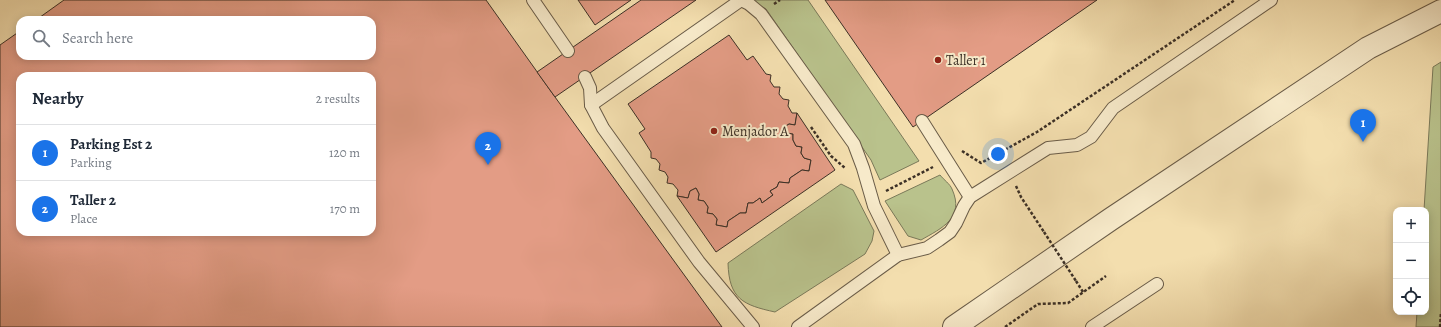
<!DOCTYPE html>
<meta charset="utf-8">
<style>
:root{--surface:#fff;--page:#f6f6f7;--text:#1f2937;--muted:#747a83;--line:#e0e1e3;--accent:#1a73e8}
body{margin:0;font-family:Alegreya,serif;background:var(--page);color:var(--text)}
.controls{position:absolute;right:12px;bottom:12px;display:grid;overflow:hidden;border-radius:8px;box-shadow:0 2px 10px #0003}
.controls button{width:36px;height:36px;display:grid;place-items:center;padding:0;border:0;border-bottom:1px solid var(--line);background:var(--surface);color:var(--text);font:20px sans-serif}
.you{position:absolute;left:998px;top:154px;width:14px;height:14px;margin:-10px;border:3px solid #fff;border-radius:50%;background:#1a73e8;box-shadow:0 0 0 6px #1a73e833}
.badge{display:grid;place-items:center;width:26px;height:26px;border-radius:50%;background:var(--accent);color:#fff;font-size:13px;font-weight:700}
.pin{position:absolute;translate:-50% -33px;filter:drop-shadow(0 1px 2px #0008)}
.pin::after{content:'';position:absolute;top:21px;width:14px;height:12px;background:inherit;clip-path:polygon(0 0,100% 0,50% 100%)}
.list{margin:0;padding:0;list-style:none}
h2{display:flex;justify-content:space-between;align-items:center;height:52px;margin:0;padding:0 16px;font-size:17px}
h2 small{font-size:13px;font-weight:400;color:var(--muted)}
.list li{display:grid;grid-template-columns:26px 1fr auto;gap:12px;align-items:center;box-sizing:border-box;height:56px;padding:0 16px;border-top:1px solid var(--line)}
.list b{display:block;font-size:15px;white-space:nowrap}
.list p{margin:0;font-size:13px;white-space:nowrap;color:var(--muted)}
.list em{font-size:13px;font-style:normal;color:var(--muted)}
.icon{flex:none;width:22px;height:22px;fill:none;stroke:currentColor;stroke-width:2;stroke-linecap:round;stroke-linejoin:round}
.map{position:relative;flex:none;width:1441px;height:327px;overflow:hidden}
.search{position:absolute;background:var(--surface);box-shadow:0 2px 10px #0003;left:16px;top:16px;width:360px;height:44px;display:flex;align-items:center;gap:10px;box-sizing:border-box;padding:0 14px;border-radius:12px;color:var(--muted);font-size:15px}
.panel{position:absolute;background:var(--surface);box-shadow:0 2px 10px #0003;left:16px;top:72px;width:360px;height:164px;border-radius:12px}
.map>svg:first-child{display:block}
</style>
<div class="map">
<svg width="1441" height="327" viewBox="0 0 1441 327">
<rect width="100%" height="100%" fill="#f3deae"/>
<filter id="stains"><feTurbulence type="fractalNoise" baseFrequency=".005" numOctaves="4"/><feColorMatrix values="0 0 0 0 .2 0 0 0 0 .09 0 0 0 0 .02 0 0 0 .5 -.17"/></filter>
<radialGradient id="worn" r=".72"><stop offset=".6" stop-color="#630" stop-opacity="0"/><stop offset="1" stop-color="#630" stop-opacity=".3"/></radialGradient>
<!-- green -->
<g fill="#b9c28c" stroke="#7a7959">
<path d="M750,0H808L919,161L880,180L871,160L766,9Z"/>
<path d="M1441,62V327H1416L1417,312H1426V210H1424L1433,67Z"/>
<path d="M940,175C944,180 950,184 952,189C965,218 942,228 921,240L908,236L885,201Z"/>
<path d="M841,184L853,190L874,231L872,241L865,254L775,312C743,305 729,299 728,263Z"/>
</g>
<!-- building -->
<g fill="#e39c85" stroke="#3c3026" fill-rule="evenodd">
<path d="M64,0H486L555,97L722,327H0V45L20,31V56H372V20H36ZM20,76H372V232H20Z"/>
<path d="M578,0H631L595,25Z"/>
<path d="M641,0H696L555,97L537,72Z"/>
<path d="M825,0H1097L913,127Z"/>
<path d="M729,35L747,60L753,56L766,74L771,75L770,81L774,87H780L779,94L783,99L789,100L788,106L792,113H797L795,125L789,124L783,128L787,133L793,134V140L796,146L802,147L801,153L804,158L811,160L809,171L802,170L790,178L789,183L779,182L777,187L770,191L773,195L762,203L760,198L753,203H748L746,213H740L728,221L727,227L716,225L717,219L713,214L707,213L708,207L704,201L698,200L699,194L696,188L690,191L688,198L677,196L678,190L673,184L667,183L668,177L665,172L659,170L660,164L656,159L651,158V152L639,133L645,129L628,104Z"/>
<path d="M797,113L835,170L716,252L677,196L688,198L690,191L696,188L699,194L698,200L704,201L708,207L707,213L713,214L717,219L716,225L727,227L728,221L740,213H746L748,203H753L760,198L762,203L773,195L770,191L777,187L779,182L789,183L790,178L802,170L809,171L811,160L804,158L801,153L802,147L796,146L793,140V134L787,133L783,128L789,124L795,125Z"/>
</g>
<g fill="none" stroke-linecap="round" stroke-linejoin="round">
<!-- service casing -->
<g stroke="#6a5c48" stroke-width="14">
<g id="service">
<path d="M533,0L568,51"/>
<path d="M741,0L749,4L761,14L854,144L863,168L874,206L898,255"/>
<path d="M585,77L590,88L591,105L603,128L699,262L753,327"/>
<path d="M591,105L741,0"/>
<path d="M922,121L970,197"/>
<path d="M798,327L898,255L927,248L939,240L950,232L956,223L964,206L970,197L1048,148L1077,145L1091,137L1113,108L1271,0"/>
<path d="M1092,327L1157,284"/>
</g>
</g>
<!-- minor casing -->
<g stroke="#6a5c48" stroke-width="24">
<path id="minor" d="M954,327L1111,219L1368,48L1441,11"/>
</g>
<!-- path -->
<g stroke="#3c3026" stroke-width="2.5" stroke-dasharray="3 2" stroke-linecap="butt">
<path d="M774,4L780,0"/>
<path d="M811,127L831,156L845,168"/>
<path d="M962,151L981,163L1037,132L1235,0"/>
<path d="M1016,186L1021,197L1044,232"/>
<path d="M886,191L933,167"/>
<path d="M1076,281L1083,292"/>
<path d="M1005,327L1038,304L1068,303L1106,276"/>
<path d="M1440,327L1441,312"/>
</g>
<!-- service -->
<use href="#service" stroke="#f7eaca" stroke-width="12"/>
<!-- minor -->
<use href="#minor" stroke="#f7eaca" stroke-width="22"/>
<!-- path-bridge -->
<path stroke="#3c3026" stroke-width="2.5" stroke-dasharray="3 2" stroke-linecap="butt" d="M1044,232L1076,281"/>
</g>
<!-- markers -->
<g fill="#8f2418" stroke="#f7eaca" stroke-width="1.5">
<circle cx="938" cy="60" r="4"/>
<circle cx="714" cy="131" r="4"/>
</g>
<g text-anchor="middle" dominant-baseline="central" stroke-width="4" stroke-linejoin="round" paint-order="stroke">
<!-- poi labels -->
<g font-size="14" fill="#3c3026" stroke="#f7eaca" text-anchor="start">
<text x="946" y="60">Taller 1</text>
<text x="722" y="131">Menjador A</text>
</g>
</g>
<rect width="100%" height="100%" filter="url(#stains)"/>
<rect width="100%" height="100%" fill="url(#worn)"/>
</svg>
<div class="controls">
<button>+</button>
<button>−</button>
<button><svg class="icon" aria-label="locate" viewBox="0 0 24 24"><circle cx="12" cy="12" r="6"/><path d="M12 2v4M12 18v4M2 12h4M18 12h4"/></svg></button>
</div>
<div class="you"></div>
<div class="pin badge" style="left:1363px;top:142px">1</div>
<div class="pin badge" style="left:488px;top:165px">2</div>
<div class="search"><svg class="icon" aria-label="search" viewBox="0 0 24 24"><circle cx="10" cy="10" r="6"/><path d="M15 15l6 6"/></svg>Search here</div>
<section class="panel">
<h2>Nearby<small>2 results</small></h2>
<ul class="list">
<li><span class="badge">1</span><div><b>Parking Est 2</b><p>Parking</p></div><em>120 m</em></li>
<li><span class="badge">2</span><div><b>Taller 2</b><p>Place</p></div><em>170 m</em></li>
</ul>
</section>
</div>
